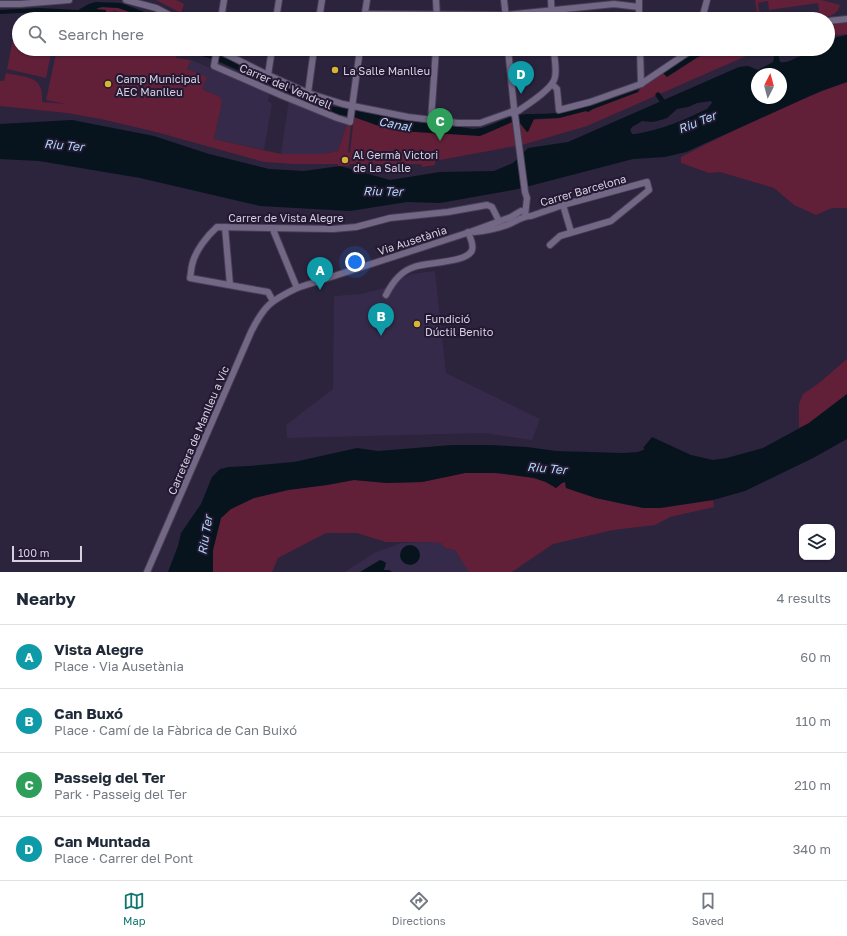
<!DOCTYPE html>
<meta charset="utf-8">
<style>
:root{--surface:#fff;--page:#f6f6f7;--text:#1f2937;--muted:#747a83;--line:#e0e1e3;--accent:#0f766e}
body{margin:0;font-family:"Golos Text",sans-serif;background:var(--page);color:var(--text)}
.controls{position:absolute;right:12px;bottom:12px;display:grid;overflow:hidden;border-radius:8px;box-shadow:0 1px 3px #0004}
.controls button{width:36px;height:36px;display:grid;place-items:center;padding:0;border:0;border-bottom:1px solid var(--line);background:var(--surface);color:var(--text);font:20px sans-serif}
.compass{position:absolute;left:751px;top:68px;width:36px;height:36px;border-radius:50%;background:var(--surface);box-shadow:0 1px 3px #0004;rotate:6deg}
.scale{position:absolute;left:12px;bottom:10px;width:70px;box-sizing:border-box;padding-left:4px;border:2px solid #d6d0e1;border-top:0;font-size:11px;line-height:14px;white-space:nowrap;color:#d6d0e1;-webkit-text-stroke:3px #231932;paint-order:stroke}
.you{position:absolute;left:355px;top:262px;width:14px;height:14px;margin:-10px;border:3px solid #fff;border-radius:50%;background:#1a73e8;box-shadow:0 0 0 6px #1a73e833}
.badge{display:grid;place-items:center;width:26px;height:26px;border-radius:50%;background:var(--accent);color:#fff;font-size:13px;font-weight:700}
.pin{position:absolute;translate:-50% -33px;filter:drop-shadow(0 1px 2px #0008)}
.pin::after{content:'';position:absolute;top:21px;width:14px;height:12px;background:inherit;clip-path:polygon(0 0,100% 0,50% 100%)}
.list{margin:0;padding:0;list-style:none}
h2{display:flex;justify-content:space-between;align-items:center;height:52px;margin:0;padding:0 16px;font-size:17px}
h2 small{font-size:13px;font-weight:400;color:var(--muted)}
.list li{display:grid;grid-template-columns:26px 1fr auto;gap:12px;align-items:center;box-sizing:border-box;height:64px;padding:0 16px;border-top:1px solid var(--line)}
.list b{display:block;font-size:15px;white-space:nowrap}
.list p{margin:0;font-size:13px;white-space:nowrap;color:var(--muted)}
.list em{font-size:13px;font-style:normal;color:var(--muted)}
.icon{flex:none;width:22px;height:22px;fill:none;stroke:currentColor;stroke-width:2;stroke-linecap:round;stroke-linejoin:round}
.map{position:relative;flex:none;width:847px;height:572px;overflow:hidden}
.search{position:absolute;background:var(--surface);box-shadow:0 1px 3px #0004;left:12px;right:12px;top:12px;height:44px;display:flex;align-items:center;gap:10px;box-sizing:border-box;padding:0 14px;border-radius:22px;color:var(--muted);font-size:15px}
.sheet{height:308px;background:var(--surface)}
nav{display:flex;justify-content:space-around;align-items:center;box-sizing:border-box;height:56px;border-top:1px solid var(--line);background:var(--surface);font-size:11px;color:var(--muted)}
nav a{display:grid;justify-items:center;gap:2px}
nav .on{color:var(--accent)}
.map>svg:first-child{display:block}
</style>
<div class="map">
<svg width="847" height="572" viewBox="0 0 847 572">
<rect width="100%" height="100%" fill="#2c233d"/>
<!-- built -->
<g fill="#362a4a">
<path d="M191,60L270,93L268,101L272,104L264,150L214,139L222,102L220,97L202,89L187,69Z"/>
<path d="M289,100L347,124L338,151L323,154H281Z"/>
<path d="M435,271L446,373L540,419L532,440L483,433L287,438L286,425L333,389L334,296L361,294L384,288L411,274Z"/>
<path d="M425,542L441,543L445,548L455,550L469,572H345L374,553L401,543Z"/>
</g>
<!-- green -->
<g fill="#621f38">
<path d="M156,0H176L184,4L181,13Z"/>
<path d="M755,0H822L840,5C839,8 838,11 835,13C828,20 806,19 797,19L795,16L819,12L818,3L769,10L768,1L758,3L759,12L757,13Z"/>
<path d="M100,7L118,8L150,19H141L113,10V13L106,12V11L96,10Z"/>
<path d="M840,22H847V34L828,36V24Z"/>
<path d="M15,30L19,31V49H52L46,78L7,69Z"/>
<path d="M57,49H164L177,54L176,58L191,60L187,69L207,77L202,89L220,97L222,102L214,139L281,154H323L338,151L347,124L351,125L348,152L350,153L354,117L379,126L399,131L483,135L512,122L516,146L435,161V165L422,167L421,164H349V166H338V164H293L264,162L156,132L101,119L67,113L0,106V81H4L6,73C27,78 44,75 42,102L66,104L46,100Z"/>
<path d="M718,49H768L753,53L587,126L522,145L518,121L559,118L586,111L588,112L593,109L638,92L640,89H635L662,72Z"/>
<path d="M847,82V208H832L816,215L794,205L774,188L720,172L709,173L681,163V157C735,130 790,102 847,82Z"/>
<path d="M847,359V394L809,423L799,428V404L803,394L819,383Z"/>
<path d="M465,473C495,473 530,471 556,488L562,483L565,482L566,488L596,498L627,505L660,508L713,500L714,507L670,517L655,525L613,530L553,544L512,572H469L455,550L445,548L441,543L425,542H386L357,533H326L278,558L272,572H213V550L221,518L231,509L254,498L288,490L327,485L354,480L387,483L422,482Z"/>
</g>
<!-- water -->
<g fill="#07141d" fill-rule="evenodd">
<path d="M96,2L121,3L163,19H150L118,8L103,7L98,8L96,9L106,10V12L97,15L42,12L0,14V10L39,8L78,10L89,4Z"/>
<path d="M847,35V82L821,91L686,152L665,157L633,159L518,189L468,198L440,203L407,202L350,211L260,206L140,178L39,161L0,159V124L72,120L154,136L209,154L269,169L304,171L340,166L390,180L440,172L494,171L513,163L528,148L568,142L739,67L748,66L758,70L773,62L774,57L772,49H777L780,62C791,64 796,54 810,55L815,51V49H828V39ZM757,74H781V98H757ZM711,101L712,103L707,109C684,120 661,130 635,134H632L630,130L632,127L642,121L652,122L661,120L667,118L677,109L688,107L697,103Z"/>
<path d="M174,49H198L214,53L329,106L358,110L400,120L434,123L473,129C486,129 498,121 511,117C525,112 541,115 556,113C583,110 610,98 635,89H638L637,91L640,89L638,92L593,109L588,112L586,111L559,118L534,119L528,132H527L518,121L512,122L480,136L399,131L379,126L354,117L336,114L213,59Z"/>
<path d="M700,49H718L698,57L667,77L662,72Z"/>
<path d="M847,394V439L813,458L745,491L713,500L660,508H643L596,498L566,488L565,482L562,483L556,488L546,482L534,478L496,473H465L422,482L387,483L354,480L327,485L288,490L254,498L231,509L221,518L213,550V572H168L178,546L181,533L201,504L212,477L220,469L229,467L249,466L294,462L357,448L378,451L452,445H491L527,447L556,451L623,453L638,452L645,449L643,448L652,437L691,455L713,460L727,458L763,448L809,423Z"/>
<circle cx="410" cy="555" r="10"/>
<path d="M380,560L383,561L386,563L384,570H389L392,572H360Z"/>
</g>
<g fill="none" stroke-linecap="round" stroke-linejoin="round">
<!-- canal -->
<g stroke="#07141d" stroke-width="5">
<path d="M95,13L101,14L103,19"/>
<path d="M658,95L666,106"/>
</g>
<!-- minor casing -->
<g stroke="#473e54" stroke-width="8">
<g id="minor">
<path d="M126,0L156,8L177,19"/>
<path d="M436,0L437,19"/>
<path d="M504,0L506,18"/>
<path d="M551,0L552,19"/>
<path d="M639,0V19"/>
<path d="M0,4H20L69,0"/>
<path d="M365,14L505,15L614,4L639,7"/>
<path d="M221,19L224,0"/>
<path d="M276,19L279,0"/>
<path d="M319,19L322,0"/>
<path d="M364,19L367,0"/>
<path d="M702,19L707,0"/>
<path d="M828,21L847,19"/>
<path d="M217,49L214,66L283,96L337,118L350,122L360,49"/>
<path d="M219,49L224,53L268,75L308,93L343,104L408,117L458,123H480L511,112"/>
<path d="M508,49L514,108"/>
<path d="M640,49L641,84"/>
<path d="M268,75L272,49"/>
<path d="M552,84L557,89L559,110L590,102L641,84L693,49"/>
<path d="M308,93L314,49"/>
<path d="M518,111C527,105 554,88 555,77C557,69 554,58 554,49"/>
<path d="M511,112L515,115L525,192L527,198L525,216"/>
<path d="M431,120L436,49"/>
<path d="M563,205L571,232"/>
<path d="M225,227L230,285"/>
<path d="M274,232L297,288"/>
<path d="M474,232C486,231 496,229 507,225C515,222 522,216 531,216L563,205L647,182L649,190L611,221L560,236L550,245"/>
<path d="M386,295C392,283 401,271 414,267C426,262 468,263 472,250C474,245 470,237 468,232"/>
<path d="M273,301L268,292L190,278C191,274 191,269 192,265C195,251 207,236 217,227L333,229L356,227L390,218L448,212L487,205L492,207L499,221"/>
<path d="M147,572L251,332C264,306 270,301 297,288L470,232L511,217L521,211"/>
</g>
</g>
<!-- minor -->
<use href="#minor" stroke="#726886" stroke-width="6"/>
</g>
<!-- markers -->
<g fill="#d8b434" stroke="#231932" stroke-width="1.5">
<circle cx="335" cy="70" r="4"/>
<circle cx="108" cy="84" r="4"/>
<circle cx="345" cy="160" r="4"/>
<circle cx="417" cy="324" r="4"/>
</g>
<g text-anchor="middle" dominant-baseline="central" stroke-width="4" stroke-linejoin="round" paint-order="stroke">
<!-- poi labels -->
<g font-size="11" fill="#d6d0e1" stroke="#231932" text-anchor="start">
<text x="343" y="70">La Salle Manlleu</text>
<text x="116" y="78">Camp Municipal<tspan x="116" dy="13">AEC Manlleu</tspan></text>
<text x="353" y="154">Al Germà Victori<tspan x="353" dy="13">de La Salle</tspan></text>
<text x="425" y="318">Fundició<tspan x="425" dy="13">Dúctil Benito</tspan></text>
</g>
<!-- street labels -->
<g font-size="11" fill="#d6d0e1" stroke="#231932">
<text transform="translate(286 86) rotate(23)">Carrer del Vendrell</text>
<text transform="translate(583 190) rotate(-16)">Carrer Barcelona</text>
<text x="286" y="217">Carrer de Vista Alegre</text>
<text transform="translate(412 240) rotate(-18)">Via Ausetània</text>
<text transform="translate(198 430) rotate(-67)">Carretera de Manlleu a Vic</text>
</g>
<!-- water labels -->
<g font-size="12" font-style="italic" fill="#acd8f7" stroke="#231932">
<text transform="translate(697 122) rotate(-22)">Riu Ter</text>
<text transform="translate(395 124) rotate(11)">Canal</text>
<text transform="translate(64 145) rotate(5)">Riu Ter</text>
<text transform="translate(383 191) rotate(1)">Riu Ter</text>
<text transform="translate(547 468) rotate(5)">Riu Ter</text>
<text transform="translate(205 535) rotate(-81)">Riu Ter</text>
</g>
</g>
</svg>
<div class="controls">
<button><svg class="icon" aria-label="layers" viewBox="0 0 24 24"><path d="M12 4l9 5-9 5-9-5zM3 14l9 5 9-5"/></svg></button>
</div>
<svg class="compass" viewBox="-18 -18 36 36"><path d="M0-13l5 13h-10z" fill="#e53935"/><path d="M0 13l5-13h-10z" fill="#747a83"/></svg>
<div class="scale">100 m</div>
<div class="you"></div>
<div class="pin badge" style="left:320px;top:290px;background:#0f9aa8">A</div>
<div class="pin badge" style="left:381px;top:336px;background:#0f9aa8">B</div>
<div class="pin badge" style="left:440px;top:141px;background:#2e9e5b">C</div>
<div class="pin badge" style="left:521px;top:94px;background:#0f9aa8">D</div>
<div class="search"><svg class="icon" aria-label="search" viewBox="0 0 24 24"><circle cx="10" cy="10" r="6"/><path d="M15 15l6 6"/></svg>Search here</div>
</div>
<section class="sheet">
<h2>Nearby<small>4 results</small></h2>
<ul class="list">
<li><span class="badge" style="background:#0f9aa8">A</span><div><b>Vista Alegre</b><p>Place · Via Ausetània</p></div><em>60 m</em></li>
<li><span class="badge" style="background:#0f9aa8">B</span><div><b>Can Buxó</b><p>Place · Camí de la Fàbrica de Can Buixó</p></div><em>110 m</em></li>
<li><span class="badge" style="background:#2e9e5b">C</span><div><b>Passeig del Ter</b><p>Park · Passeig del Ter</p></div><em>210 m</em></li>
<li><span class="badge" style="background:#0f9aa8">D</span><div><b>Can Muntada</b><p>Place · Carrer del Pont</p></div><em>340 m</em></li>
</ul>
</section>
<nav>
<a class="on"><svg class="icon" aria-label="map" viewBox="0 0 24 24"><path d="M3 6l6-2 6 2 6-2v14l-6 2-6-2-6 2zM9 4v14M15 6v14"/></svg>Map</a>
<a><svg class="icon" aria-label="directions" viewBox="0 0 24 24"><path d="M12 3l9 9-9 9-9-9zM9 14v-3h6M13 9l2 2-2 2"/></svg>Directions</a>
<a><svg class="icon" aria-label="saved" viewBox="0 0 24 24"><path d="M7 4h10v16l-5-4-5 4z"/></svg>Saved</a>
</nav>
